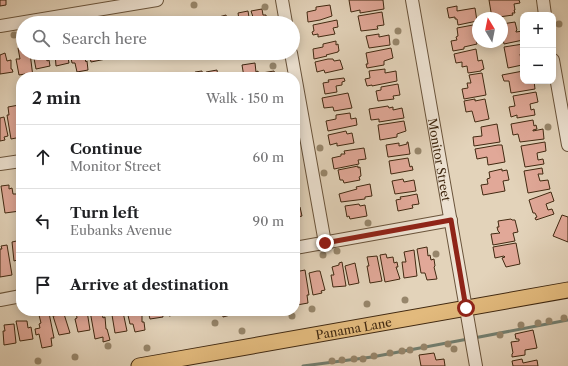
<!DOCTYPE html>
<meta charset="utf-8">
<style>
:root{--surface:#fff;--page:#f6f6f6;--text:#202124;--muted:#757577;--line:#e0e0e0}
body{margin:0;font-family:"Libre Caslon Text",serif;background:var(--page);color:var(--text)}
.controls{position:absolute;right:12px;top:12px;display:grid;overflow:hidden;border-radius:8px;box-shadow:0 2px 10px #0003}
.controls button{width:36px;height:36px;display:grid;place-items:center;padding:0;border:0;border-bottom:1px solid var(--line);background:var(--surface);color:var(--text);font:20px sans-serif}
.compass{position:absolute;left:472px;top:12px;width:36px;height:36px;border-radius:50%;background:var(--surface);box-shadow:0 2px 10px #0003;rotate:350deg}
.stop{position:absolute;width:12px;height:12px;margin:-9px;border:3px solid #8f2418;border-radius:50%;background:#fff}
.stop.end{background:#8f2418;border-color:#fff;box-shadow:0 1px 4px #0008}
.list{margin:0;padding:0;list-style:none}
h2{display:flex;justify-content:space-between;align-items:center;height:52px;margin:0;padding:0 16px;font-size:17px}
h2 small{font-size:13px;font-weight:400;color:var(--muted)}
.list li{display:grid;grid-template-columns:26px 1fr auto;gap:12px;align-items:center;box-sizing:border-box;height:64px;padding:0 16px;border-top:1px solid var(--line)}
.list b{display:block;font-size:15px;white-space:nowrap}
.list p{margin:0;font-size:13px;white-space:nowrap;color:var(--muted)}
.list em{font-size:13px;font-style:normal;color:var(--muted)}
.icon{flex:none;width:22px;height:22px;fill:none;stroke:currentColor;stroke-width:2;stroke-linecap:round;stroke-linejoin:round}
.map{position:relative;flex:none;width:568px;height:366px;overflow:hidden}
.search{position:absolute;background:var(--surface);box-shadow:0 2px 10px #0003;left:16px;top:16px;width:284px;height:44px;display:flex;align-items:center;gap:10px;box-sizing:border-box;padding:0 14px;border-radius:22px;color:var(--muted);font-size:15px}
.panel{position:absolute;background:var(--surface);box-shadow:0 2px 10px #0003;left:16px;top:72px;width:284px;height:244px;border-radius:16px}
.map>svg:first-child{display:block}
</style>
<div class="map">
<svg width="568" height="366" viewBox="0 0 568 366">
<rect width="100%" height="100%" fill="#e3d3ba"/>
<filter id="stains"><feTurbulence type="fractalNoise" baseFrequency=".005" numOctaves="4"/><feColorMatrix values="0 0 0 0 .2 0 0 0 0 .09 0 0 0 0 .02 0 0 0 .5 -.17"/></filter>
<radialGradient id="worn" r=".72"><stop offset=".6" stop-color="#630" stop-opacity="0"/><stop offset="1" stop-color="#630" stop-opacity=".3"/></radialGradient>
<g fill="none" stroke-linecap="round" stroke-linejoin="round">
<!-- stream -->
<g stroke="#737f70" stroke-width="3">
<path d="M474,338L568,320"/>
<path d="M303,366L372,357L468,339"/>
</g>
</g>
<!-- building -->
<g fill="#e1a898" stroke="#412911">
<path d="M0,0H6V5L0,6Z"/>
<path d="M349,0H383L384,9L360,13V10L351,12Z"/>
<path d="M489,0H519L520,3L514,4L515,10H514L515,13H512L513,15L492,18Z"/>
<path d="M330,5L332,16L320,20L308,22L307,12L316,10V7Z"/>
<path d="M457,6V11L475,8L477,21L458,25L457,19H455V17L449,18L447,8Z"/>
<path d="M262,9L263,15H266L267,23H255L251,11Z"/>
<path d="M248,11L250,23H237V21L239,20L238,13Z"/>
<path d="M382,12L384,25L377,26L378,29L361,31L358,16Z"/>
<path d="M226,15L228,23H216L215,18Z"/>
<path d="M186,18L187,22L189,23H177L176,20Z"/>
<path d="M212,18L213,23H203L202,19Z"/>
<path d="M337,20L338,27L333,28L335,34L318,37V34L313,35L312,32L314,31L313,25Z"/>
<path d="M515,22L517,30L516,31V32L523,31V40L504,44L502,33V24Z"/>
<path d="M473,25L477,44L464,47V49L453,51L451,41L457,40L456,37L458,36L457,28Z"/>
<path d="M379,34V37L389,35L390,45L369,48L366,36Z"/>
<path d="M336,41V45L338,44L339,51H338V52L326,55L327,56L314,59L313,49L323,47V44Z"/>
<path d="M523,44V54H520L522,65L508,68L504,47Z"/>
<path d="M23,47V53H30L33,77H25V74L19,75L16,59H20L18,48Z"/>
<path d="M391,48L393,58L384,61V65L367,68L366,64H368L366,53Z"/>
<path d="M476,49L478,61L482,60L484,69L481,70V71L468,73L467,66L462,67V62L456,63L454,54Z"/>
<path d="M5,53L7,61L11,60V69H12L13,72L0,74V55Z"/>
<path d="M33,53L48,54V57H46L47,61L49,60L50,66L36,69Z"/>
<path d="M55,53H67L69,63L56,66Z"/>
<path d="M70,53H83L86,62L87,61L88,70L77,72L75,63H72Z"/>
<path d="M89,53H105L106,59L91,62Z"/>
<path d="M108,53H123V56L109,58Z"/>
<path d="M127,53H142V55L128,57Z"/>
<path d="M328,59H333L334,61L340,60L343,69L325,73L324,70L317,72L315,62Z"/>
<path d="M255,63L256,72L258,71L259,77H244L242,65Z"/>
<path d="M385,69V73L396,71L397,81L372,86V85L367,86L365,79L370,78L369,71Z"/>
<path d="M217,70L218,77H206V72Z"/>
<path d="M202,71L203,77H187L196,75L195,72Z"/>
<path d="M274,71L276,77H263L262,73Z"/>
<path d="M523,71V81H534L535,89L511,93L509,81H504L502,75Z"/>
<path d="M482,73L486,95L464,99L462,89L468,88L467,83H471L469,75Z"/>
<path d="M344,78L345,81L342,82V85L336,86L337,92L325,94L323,83L329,82L328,80Z"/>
<path d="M398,84L400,95L393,96L394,99L378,101L376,91L381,90V87Z"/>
<path d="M536,92L538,102L530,104L531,110L534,109L535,115L517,118V115L511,117L509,107L515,106L513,96Z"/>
<path d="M348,93L352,108L334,111L333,107L324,108L322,98Z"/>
<path d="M475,99V101L485,99L489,119L475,122L472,111L466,112L464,101Z"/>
<path d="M19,105L21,117V129H19L21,137L11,139L7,115H9L8,107Z"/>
<path d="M388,106L389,108L393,107V110L402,108L404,118L379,122V119L371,120L369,109Z"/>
<path d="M350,113L351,119L356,118L357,125L328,131L326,121L336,119V115Z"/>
<path d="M4,117L8,136L4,137L5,140L0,141V118Z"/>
<path d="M533,120L534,126L536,125L537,129L533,130V131L543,129L544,139L520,142L518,134L513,135L511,124Z"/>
<path d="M404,121L406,131L397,134V137L380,140L378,125Z"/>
<path d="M497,124L500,142L474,146L473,137L482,136L481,127Z"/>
<path d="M346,131L347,134L352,133L354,143L337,146V143L330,145L328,135Z"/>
<path d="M407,142H408L410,154L388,157L386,145L399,143V146L407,144Z"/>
<path d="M545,142L546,151L537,153L538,160L543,159L544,164L525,167L521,146Z"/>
<path d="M498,145H502L505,162L488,165L487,157L477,159L475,149Z"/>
<path d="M364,148L366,159L358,160L359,164L334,169L332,158L341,156V154H345L344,151Z"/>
<path d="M408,158L410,167L412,166L413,170L391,174L389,161Z"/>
<path d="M358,166V168L360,167L361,176L359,177L360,180L344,183L343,180H340L338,170Z"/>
<path d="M542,168L543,174H538L540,181L548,180L550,189L528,193L524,171Z"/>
<path d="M502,169V171L507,170L509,180L503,181L505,191L483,195L481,185L488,184L487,179L490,178L489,172Z"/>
<path d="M403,179L404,182L414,180L416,191L395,194L392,181Z"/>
<path d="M370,184L372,196L365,197V199L341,202L339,194L357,189L356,187Z"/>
<path d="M9,185V189L12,188L13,194H17L20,211L5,213L1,186Z"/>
<path d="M551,192L554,201L546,204L548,210L552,209L554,214L536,220L535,218L537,217L535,213H533L529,200Z"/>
<path d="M417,194L419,204L412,205L413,208L398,211L396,200L401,199L400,197L407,196Z"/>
<path d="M295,202H297L298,207H300L302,216L298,217L299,225L295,226Z"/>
<path d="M359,204L360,206L365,205L367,216L350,219L349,216L347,217L345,206Z"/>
<path d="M562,215L568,217V242L553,236Z"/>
<path d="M511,219L512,220H515L518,232L513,233L515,241L493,245L491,234L500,233L498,231L497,227H499L498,221Z"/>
<path d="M21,240V273L19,274L17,260L14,261L12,242Z"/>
<path d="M516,243L520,264L506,267L502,258L505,257L504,256L495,258L493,247Z"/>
<path d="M7,245L12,275L0,277V249H2L1,246Z"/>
<path d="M427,247L428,256L430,255L431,260L434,259L435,266L434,267L437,279L427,280L425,273H421L417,249Z"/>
<path d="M414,250L417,276L404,278L402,262H406L404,252Z"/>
<path d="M386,254L387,258L393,257L394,263L397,262L398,267H396L400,279L385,282L380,255Z"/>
<path d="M377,256L382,281L370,283L367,266H369L367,257Z"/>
<path d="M342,262L346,286L333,287L331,275H334L332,267L339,265V263Z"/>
<path d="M355,263L359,283L349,285L345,266Z"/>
<path d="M305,270L309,295H307L308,303L297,305L295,272Z"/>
<path d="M317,271H320L325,290L321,291L322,293L313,295L309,273Z"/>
<path d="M84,311H87L90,330L78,332L75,319L77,318L76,312Z"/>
<path d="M90,311H100L101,313H102L103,318L105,317L106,329H107L110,340L103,342V337L95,339Z"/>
<path d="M113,311H125L123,312L127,331L115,333L112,315V312Z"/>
<path d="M127,311H142V322H144L145,330L135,332L133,324H130Z"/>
<path d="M148,311H162L163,317L150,319Z"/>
<path d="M168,311H179V314L169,316Z"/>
<path d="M222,311H234V314L223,317Z"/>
<path d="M49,313L54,338H51L52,346L42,348L39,334L36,335L35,329L40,328L39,324L41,323L39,315Z"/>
<path d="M64,314L70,333L59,335L53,316Z"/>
<path d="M16,321H27L28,328L31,327L33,339L20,341Z"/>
<path d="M14,324L16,343L4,345L3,331H5L4,325Z"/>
<path d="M533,330L537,348L525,350V355L512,357V354L513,353L511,342L519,341V339H516L515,334Z"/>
<path d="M434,353L436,360L444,359L445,366H421L419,355Z"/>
<path d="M522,359L523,363L537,360L538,366H513L512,361Z"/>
</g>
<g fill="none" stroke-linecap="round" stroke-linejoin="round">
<!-- minor casing -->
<g stroke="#6a543b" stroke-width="14">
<g id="minor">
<path d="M282,0L286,23"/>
<path id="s1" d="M412,0L476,366"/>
<path d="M543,0L545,15"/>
<path d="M0,26L157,0"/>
<path d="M291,53L325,243"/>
<path d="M553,60L568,145"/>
<path d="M0,164L21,161"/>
<path d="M295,248L451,220"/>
<path d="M0,300L21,296"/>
</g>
</g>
<!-- major casing -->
<g stroke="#412911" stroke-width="17">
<g id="major">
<path id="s2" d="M139,366L568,290"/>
</g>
</g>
<!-- minor -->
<use href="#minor" stroke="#ede2d2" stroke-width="12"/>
<!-- major -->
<use href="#major" stroke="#e2ba7d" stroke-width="15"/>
</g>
<!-- trees -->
<g fill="#97866b">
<circle cx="194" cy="5" r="3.5"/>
<circle cx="265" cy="7" r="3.5"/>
<circle cx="559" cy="24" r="3.5"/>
<circle cx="398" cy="31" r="3.5"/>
<circle cx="14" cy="35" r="3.5"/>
<circle cx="396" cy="42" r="3.5"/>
<circle cx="273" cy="66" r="3.5"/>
<circle cx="548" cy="127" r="3.5"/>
<circle cx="320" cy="148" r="3.5"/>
<circle cx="418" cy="151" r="3.5"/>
<circle cx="324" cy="173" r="3.5"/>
<circle cx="368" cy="223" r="3.5"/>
<circle cx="337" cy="251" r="3.5"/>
<circle cx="436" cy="254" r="3.5"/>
<circle cx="323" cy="255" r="3.5"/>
<circle cx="405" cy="300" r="3.5"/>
<circle cx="367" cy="304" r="3.5"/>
<circle cx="312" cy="309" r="3.5"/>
<circle cx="292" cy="316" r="3.5"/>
<circle cx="564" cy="318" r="3.5"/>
<circle cx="549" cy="321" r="3.5"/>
<circle cx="215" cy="323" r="3.5"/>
<circle cx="538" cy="323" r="3.5"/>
<circle cx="521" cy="325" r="3.5"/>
<circle cx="242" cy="331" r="3.5"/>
<circle cx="500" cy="335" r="3.5"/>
<circle cx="448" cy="344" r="3.5"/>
<circle cx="108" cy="346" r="3.5"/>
<circle cx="424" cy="347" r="3.5"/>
<circle cx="147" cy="348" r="3.5"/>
<circle cx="454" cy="349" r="3.5"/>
<circle cx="410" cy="350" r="3.5"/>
<circle cx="402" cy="351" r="3.5"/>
<circle cx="390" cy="353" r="3.5"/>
<circle cx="374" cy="356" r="3.5"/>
<circle cx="75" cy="357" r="3.5"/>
<circle cx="354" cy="359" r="3.5"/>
<circle cx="363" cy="359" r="3.5"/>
<circle cx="342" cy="360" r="3.5"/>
<circle cx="38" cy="361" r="3.5"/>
<circle cx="332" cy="361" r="3.5"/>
</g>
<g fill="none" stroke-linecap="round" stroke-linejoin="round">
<!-- route -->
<path stroke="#8f2418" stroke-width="5" d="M325,243L451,220L466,308"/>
</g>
<g text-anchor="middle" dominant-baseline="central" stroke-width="4" stroke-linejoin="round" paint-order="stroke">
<!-- street labels -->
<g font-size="12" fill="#412911" stroke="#ede2d2">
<text stroke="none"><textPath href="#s1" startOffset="162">Monitor Street</textPath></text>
<text stroke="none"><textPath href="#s2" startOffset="218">Panama Lane</textPath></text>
</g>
</g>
<rect width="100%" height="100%" filter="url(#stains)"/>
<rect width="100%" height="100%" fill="url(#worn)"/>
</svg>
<div class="controls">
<button>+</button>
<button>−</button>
</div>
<svg class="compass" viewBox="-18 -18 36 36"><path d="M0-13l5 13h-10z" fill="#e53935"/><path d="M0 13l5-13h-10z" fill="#757577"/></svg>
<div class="stop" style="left:466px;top:308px"></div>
<div class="stop end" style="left:325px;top:243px"></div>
<div class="search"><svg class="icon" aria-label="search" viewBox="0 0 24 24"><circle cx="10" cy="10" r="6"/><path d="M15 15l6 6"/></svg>Search here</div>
<section class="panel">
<h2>2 min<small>Walk · 150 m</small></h2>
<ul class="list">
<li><svg class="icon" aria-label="ahead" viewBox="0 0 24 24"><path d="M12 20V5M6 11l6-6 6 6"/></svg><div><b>Continue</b><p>Monitor Street</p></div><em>60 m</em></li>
<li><svg class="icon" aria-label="left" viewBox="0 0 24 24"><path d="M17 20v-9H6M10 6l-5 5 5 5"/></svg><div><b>Turn left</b><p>Eubanks Avenue</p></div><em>90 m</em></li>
<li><svg class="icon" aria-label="arrive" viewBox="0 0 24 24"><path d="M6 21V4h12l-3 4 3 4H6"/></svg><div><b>Arrive at destination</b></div></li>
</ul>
</section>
</div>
